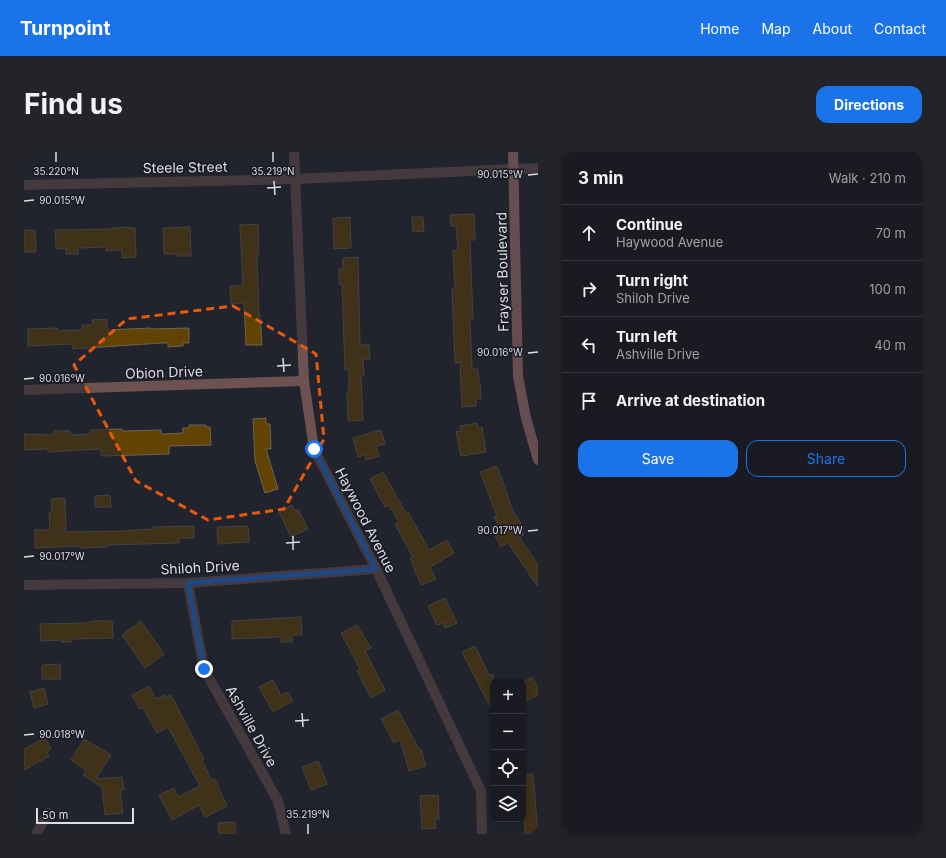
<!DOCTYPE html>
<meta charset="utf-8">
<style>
:root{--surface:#1a1b22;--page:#23242a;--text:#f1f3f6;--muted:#9fa1a5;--line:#383940;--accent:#1a73e8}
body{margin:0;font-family:Inter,sans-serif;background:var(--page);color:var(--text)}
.controls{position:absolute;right:12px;bottom:12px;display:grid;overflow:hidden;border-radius:8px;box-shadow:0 2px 10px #0003}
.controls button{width:36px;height:36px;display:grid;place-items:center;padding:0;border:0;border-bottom:1px solid var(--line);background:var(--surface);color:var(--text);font:20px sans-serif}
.scale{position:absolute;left:12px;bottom:10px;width:98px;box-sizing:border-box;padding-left:4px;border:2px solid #dddee4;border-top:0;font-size:11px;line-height:14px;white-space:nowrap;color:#dddee4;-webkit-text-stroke:3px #191a23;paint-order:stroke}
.stop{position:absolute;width:12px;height:12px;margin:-9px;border:3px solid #1a73e8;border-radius:50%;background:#fff}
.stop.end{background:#1a73e8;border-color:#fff;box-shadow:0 1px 4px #0008}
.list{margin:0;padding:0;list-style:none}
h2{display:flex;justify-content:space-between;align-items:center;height:52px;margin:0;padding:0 16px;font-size:17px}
h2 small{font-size:13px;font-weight:400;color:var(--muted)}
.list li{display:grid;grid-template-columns:26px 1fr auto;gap:12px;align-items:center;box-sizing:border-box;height:56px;padding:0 16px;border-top:1px solid var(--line)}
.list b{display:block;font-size:15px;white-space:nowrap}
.list p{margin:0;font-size:13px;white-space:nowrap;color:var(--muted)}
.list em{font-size:13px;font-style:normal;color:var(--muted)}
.actions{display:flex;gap:8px;padding:12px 16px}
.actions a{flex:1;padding:9px 0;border:1px solid var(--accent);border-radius:12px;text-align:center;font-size:14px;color:var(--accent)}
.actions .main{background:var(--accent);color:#fff}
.icon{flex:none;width:22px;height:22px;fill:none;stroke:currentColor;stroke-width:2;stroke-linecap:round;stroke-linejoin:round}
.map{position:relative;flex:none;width:514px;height:682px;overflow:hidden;border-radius:12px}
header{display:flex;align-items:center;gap:24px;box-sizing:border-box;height:56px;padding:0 20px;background:var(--accent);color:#fff}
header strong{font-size:19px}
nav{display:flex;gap:22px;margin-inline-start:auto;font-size:14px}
.intro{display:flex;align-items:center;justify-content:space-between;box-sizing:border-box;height:96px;padding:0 24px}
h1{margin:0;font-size:28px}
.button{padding:10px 18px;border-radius:12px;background:var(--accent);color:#fff;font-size:14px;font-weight:700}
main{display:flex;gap:24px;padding:0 24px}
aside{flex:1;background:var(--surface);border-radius:12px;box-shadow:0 2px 10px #0003}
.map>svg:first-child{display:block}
</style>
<header>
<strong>Turnpoint</strong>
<nav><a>Home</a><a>Map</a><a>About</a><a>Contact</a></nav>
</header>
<div class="intro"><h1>Find us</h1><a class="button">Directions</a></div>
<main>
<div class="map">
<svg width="514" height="682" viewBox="0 0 514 682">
<rect width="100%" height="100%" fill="#22242d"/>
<!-- building -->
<g fill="#634302" stroke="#6a645a">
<path d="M450,62L451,88H446L449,167L446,168L448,217H454L455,231H456L457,247H452V254L438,255L436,210L431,211L428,137H431L429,98H434L432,74H427L426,63Z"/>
<path d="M326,65L327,96L310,97L309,66Z"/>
<path d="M388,65H399L400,79L389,80Z"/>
<path d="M234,72L235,102L233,103L235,163H236L238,193H222L220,151L207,152L206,134L219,133L216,73Z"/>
<path d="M105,75V76H111L112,105L98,106V98L82,99V95L54,96V102H42V96L32,97L31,78L89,77V76Z"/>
<path d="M166,75L167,104H154V102H140L139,76Z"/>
<path d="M0,78H11L12,100H0Z"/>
<path d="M334,105L336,193H345L346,207H339L340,224H337L339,268L324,269L323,240H325V217L321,218L318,132H315V117H319V106Z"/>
<path d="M83,167V178L126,176V177L165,176V191H159V194L144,195V191H137L49,197L48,192L4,194V177L34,176V179L58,178V173H69L68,168Z"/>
<path d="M242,266V272H246L247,297H242L254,337L241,341L231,309L229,267Z"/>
<path d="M453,271L454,276L458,275L462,300L437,304L432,280L437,279L436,274Z"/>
<path d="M165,273H182V275H186L187,293L145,294V302L77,304V297L24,300V297L0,298V282L30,283V279H46V283L67,282V278L98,277V279L137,278V282L159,281V276H165Z"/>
<path d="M357,278L361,292L352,294L355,304L342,308L341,303L334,305L329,286Z"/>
<path d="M473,314L490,362L491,361L500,377L497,378L500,383L495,385L514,413V435L484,391L477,395L467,376L474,373L470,365L473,364L456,320Z"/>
<path d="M359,320L382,361L384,360L405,398L423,388L430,401L406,415L412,427L397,433L388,412H389L386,406L389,405L371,372L375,370L365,353L361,355L346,327Z"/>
<path d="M86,343L87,355H71V344Z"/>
<path d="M41,346L42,380L98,379L128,377V375L170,374V386H155V391L84,393V395L56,396V394L11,396V378H26L25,360H28L27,347Z"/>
<path d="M268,353L271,359L274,357L284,377L267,385L255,360Z"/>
<path d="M224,374L225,390L194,392L193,375Z"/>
<path d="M421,446L433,471L421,476L419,471L413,473L404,454Z"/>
<path d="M277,465L278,483H268V490H257V485L208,487V469Z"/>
<path d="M67,469H88L89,486L48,487V490H38V488L17,489L16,472L59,471L67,470Z"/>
<path d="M117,469L140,502L121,516L98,483Z"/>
<path d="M333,473L347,496L341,499L361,538L347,546L333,519L336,517L317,481Z"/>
<path d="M451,494L465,523L469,522V560L438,500Z"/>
<path d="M36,512L37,527H18V513Z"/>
<path d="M508,525L514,536V543L499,551V530Z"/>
<path d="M249,528L257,543L264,540L269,549L249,560L235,535Z"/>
<path d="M125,534L132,547L140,543L141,546L147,543L180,607L178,608L187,628L190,626L203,654L181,665L175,653L148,668L135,643L150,636L154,645L176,634L144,575L133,581L119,555L116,557L108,543Z"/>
<path d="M20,536L24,552L10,556L6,540Z"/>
<path d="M374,558L395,597H397L402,614L385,619L376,588L370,591L357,567Z"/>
<path d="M21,586L27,597L23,600L25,604L0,618V597Z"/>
<path d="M60,587L87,603L72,627L98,625L100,638H96L99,661L81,663L78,635L59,623L62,618L47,608Z"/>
<path d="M294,609L303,632L287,638L278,615Z"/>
<path d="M509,622L514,682H501L500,657H499V623Z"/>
<path d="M414,643L415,667H411L412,676L398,677L396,644Z"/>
<path d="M211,670L212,682H195L194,671Z"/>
</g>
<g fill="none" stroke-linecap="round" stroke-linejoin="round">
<!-- minor -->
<g stroke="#6e5251" stroke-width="10">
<path d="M270,0L280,229L290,297L352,417L457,639L458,682"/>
<path d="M0,33L272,27L514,16"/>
<path d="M0,238L280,229"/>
<path d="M164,431L180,517L254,649L262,682"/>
<path d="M0,433L164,431L352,417"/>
<path d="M12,682L24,661"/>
</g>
<!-- major -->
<path stroke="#b87f7c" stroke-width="10" d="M489,0L494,224L502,266L514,308"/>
</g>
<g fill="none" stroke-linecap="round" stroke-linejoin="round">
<!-- route -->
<path stroke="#1a73e8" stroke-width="5" d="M180,517L164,431L352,417L290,297"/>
</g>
<!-- marked area -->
<path d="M0 0H514V682H0ZM209,154L292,202L300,287L260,357L184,368L112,329L50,213L103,167Z" fill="#22242d" fill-opacity=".55" fill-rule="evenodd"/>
<path fill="none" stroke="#e8590c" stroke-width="3" stroke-dasharray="8 5" stroke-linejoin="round" d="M209,154L292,202L300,287L260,357L184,368L112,329L50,213L103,167Z"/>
<!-- ticks -->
<path fill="none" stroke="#dddee4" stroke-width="1.5" d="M32,0V10M249,0V10M504,23L514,22M250,29L251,43M243,36L257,35M0,49L10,48M504,201L514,200M259,206L260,220M253,214L267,213M0,227L10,226M504,379L514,378M269,384V398M262,391L276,390M0,405L10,404M278,561L279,575M271,569L285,568M0,583L10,582M284,672V682"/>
<g text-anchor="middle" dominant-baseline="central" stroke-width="3" stroke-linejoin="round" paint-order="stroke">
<!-- street labels -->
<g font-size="14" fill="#dddee4" stroke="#191a23">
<text transform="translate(161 15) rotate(-1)">Steele Street</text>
<text transform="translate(478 120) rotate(-91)">Frayser Boulevard</text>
<text transform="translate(140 220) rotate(-2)">Obion Drive</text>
<text transform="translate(342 368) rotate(63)">Haywood Avenue</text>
<text transform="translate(176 415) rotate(-3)">Shiloh Drive</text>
<text transform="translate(228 574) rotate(61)">Ashville Drive</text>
</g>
</g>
<g font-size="10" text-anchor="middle" fill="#dddee4" stroke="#191a23" stroke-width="3" stroke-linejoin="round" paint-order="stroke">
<text x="32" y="23">35.220°N</text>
<text x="249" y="23">35.219°N</text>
<text x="476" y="26">90.015°W</text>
<text x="38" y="52">90.015°W</text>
<text x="476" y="204">90.016°W</text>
<text x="38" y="230">90.016°W</text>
<text x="476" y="382">90.017°W</text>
<text x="38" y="408">90.017°W</text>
<text x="38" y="586">90.018°W</text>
<text x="284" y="666">35.219°N</text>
</g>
</svg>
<div class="controls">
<button>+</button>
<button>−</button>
<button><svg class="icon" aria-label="locate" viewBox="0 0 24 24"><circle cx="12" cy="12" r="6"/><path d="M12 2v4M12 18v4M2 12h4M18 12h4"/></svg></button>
<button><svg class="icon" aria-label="layers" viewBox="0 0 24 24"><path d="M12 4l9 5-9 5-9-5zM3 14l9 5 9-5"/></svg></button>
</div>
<div class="scale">50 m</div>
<div class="stop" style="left:290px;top:297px"></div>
<div class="stop end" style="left:180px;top:517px"></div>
</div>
<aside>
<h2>3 min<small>Walk · 210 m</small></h2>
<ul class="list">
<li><svg class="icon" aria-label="ahead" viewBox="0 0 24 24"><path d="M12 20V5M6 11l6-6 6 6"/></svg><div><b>Continue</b><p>Haywood Avenue</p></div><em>70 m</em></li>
<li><svg class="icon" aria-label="right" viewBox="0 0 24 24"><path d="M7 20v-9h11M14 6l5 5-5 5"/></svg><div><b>Turn right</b><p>Shiloh Drive</p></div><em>100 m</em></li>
<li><svg class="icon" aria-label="left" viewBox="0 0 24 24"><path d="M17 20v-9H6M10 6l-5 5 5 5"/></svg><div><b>Turn left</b><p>Ashville Drive</p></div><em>40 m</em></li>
<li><svg class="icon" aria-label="arrive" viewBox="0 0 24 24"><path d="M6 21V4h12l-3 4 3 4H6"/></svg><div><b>Arrive at destination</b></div></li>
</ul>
<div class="actions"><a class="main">Save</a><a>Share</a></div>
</aside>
</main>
